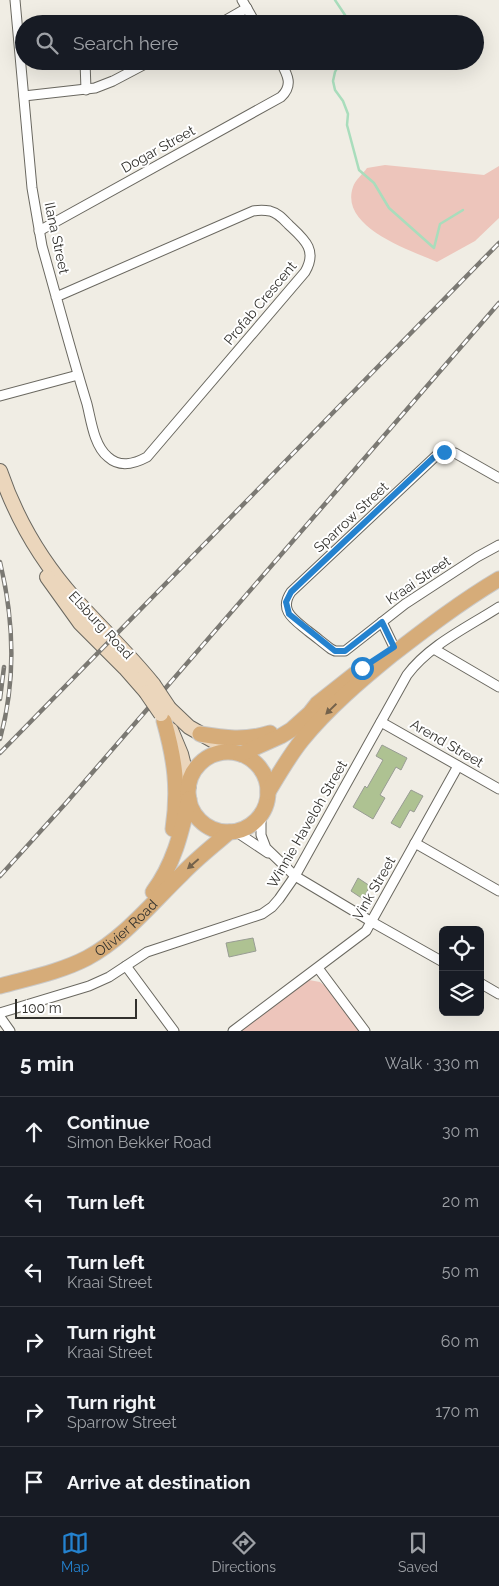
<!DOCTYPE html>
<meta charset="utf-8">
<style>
:root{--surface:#171b24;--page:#20242c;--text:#f1f3f6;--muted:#9ea1a6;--line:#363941;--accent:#2482cf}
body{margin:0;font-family:Raleway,sans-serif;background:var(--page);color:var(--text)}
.controls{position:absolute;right:15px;bottom:15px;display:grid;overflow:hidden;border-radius:8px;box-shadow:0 5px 20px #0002}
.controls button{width:45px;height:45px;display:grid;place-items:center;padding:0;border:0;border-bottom:1px solid var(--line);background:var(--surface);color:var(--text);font:25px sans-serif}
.scale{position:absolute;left:15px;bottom:12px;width:122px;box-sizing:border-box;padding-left:5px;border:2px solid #32312d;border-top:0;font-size:14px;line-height:18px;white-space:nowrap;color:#32312d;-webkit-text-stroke:4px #fff;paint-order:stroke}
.stop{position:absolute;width:15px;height:15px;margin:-11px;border:4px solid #2482cf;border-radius:50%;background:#fff}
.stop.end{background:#2482cf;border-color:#fff;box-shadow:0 1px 5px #0008}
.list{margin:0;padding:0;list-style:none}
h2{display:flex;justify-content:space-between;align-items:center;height:65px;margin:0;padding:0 20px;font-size:21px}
h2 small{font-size:16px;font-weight:400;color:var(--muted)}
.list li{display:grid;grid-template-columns:32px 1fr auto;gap:15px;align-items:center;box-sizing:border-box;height:70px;padding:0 20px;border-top:1px solid var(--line)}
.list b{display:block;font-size:19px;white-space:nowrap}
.list p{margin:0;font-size:16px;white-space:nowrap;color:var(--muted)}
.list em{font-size:16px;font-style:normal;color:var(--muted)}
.icon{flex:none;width:28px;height:28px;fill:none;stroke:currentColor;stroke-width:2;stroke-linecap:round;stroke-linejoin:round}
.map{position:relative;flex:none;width:499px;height:1031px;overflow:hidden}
.search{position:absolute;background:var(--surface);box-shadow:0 5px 20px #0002;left:15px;right:15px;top:15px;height:55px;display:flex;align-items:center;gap:12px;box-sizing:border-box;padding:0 18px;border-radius:28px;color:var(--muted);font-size:19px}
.sheet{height:485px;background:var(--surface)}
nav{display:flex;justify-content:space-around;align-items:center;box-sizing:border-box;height:70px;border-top:1px solid var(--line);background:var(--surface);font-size:14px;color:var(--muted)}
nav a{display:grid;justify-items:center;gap:2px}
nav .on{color:var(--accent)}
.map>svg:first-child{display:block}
</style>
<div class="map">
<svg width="499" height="1031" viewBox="0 0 499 1031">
<rect width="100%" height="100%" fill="#f0ede4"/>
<!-- green -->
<g fill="#edc5bb">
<path d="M385,165L484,175L499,166V218L475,241L437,262C410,250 339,227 353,187C355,180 363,174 367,168Z"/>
<path d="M309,980L320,982L325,986L359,1031H238L304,981Z"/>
</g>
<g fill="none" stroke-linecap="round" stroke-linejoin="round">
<!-- stream -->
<g stroke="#a9ddbc" stroke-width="2.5">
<path d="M335,0L351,24"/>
<path d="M341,61L335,72L333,81L335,90L343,101L348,114L347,125L359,170L374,183L389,208L434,248L440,224L463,210"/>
</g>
</g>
<!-- building -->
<g fill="#aec292" stroke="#989c93">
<path d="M382,745L407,758L401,770L396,767L380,795L385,798L373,819L353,807L365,786L367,788L383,760L376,756Z"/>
<path d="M411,790L423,796L414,812L410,810L400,828L391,823Z"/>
<path d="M358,878L370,886L363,899L351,891Z"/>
<path d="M253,938L256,951L229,957L226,943Z"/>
</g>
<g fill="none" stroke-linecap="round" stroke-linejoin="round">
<!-- street casing -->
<g stroke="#6a6860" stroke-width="11">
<g id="street">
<path d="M15,0L32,188L42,246C57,299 71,352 87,404C91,420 94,446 108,457C120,468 134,464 147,457L305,272C318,250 304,239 289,225C283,219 278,213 270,211C264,210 259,210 253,211L56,297"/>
<path d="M242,0L256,24"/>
<path d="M131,24H160"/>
<path d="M219,24L247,8"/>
<path d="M85,61L86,90"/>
<path d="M24,96L95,88L113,81L151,61"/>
<path d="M39,231L281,97C294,85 287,74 280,61"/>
<path d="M0,396L78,375"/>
<path d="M499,478L455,453L444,452L438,454L291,592C278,611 295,620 308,631C316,637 323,643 331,649L335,651H345L405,604L477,557L499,545"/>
<path d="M382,622L394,647L395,653"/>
<path d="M434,649L499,687"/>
<path d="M381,722L499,789"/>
<path d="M261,814V835L266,848L295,876L372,922L443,962"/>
<path d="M235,831L268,853"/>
<path d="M415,843L499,891"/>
<path d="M126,966L174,1031"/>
<path d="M318,968L365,1031"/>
<path d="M480,983L499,994"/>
<path d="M0,1013L89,986L109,977L147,952L262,914L272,907L279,899L295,876L407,675C429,645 468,627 499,607"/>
<path d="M0,1017L10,1031"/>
<path d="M233,1031L366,931L458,766"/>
</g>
</g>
<!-- secondary casing -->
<g stroke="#6a6860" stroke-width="16">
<g id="secondary">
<path d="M0,471C16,518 42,562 75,599C101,628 129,654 153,684"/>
<path d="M47,577L80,623L125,668L146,692"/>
<path d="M169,708L189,727L233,752"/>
<path d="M171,730L181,754L189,786"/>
</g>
</g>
<!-- primary casing -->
<g stroke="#cac9c8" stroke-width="17">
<g id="primary">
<path d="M164,721C175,760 179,789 173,829"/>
<path d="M200,734C224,738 245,741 270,733"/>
<circle cx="228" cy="792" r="40"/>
<path d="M241,754L281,736L291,730L310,713L317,704L355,674"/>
<path d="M268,792C279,774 289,756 302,740C328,708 361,680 393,654C428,627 462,601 499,579"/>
<path d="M153,892C174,864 181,833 189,799"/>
<path id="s1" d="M0,986C29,978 60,972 87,958C124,938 151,904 181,875C196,859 213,846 229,832"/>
</g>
</g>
<!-- street -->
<use href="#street" stroke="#fff" stroke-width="9"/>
<!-- secondary -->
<use href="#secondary" stroke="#ebd6bc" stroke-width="14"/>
<!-- primary -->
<use href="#primary" stroke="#d6ac79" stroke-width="15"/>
<!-- rail casing -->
<g stroke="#7b7973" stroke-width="4.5">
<g id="rail">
<path d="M0,562C14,620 16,681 0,739"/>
<path d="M0,699L4,667"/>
<path d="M0,753L499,243"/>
<path d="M0,876L66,803L499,303"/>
</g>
</g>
<!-- rail -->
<use href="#rail" stroke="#fff" stroke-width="2.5" stroke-dasharray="8" stroke-linecap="butt"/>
<!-- secondary-bridge casing -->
<g stroke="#6a6860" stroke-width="16" stroke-linecap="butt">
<g id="secondary-bridge">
<path d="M153,684L169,708"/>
<path d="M146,692L161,714"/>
</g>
</g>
<!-- secondary-bridge -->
<use href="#secondary-bridge" stroke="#ebd6bc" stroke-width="14"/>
</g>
<!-- one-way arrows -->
<defs><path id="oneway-solid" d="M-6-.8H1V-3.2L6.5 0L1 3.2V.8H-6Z" transform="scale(1.25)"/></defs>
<g fill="#74624b">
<use href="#oneway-solid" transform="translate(331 709) rotate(136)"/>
<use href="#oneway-solid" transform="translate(193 864) rotate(139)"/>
</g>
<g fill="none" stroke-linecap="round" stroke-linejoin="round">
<!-- route -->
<path stroke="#2482cf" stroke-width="6" d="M362,668L394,647L382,622L345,651H335L289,614L286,602L291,592L433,458L444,452"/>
</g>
<g text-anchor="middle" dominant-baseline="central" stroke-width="4" stroke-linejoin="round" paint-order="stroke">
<!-- street labels -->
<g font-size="14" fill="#32312d" stroke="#fff">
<text transform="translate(158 149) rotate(-29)">Dogar Street</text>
<text transform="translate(57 238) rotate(78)">Ilana Street</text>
<text transform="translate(260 303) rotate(-50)">Profab Crescent</text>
<text transform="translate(351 517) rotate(-43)">Sparrow Street</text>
<text transform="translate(418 580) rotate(-34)">Kraai Street</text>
<text transform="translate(101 625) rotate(47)">Elsburg Road</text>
<text transform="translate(447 743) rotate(30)">Arend Street</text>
<text transform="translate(307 824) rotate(-60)">Winnie Haveloh Street</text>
<text transform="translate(374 888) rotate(-60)">Vink Street</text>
<text stroke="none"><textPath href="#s1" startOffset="141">Olivier Road</textPath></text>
</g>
</g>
</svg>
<div class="controls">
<button><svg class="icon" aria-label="locate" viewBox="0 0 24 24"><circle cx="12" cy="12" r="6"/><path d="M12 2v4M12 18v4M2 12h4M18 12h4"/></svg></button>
<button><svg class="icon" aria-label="layers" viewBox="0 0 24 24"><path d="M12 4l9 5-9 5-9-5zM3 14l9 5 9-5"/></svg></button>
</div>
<div class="scale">100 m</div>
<div class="stop" style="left:362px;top:668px"></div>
<div class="stop end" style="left:444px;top:452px"></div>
<div class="search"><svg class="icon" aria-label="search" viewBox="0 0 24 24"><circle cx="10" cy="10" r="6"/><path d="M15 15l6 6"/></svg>Search here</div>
</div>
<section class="sheet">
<h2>5 min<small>Walk · 330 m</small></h2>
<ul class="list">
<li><svg class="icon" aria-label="ahead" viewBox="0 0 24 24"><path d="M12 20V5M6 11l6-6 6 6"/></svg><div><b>Continue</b><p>Simon Bekker Road</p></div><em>30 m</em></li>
<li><svg class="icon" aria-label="left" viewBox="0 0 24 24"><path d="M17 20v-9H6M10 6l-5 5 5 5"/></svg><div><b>Turn left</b></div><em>20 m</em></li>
<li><svg class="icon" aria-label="left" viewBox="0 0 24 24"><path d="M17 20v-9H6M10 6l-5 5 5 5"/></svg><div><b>Turn left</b><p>Kraai Street</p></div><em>50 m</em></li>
<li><svg class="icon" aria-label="right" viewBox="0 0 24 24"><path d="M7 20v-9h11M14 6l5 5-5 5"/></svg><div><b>Turn right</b><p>Kraai Street</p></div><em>60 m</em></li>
<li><svg class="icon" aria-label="right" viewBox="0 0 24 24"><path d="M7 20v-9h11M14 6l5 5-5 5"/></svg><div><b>Turn right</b><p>Sparrow Street</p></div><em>170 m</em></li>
<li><svg class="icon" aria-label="arrive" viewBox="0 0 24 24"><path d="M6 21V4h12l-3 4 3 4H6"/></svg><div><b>Arrive at destination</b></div></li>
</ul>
</section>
<nav>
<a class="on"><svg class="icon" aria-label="map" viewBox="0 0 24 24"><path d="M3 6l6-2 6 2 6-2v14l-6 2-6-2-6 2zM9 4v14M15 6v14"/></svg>Map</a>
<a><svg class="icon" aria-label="directions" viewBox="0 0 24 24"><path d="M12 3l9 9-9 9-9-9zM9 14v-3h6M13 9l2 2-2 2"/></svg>Directions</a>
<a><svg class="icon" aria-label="saved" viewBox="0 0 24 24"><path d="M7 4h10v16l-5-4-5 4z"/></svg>Saved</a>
</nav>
